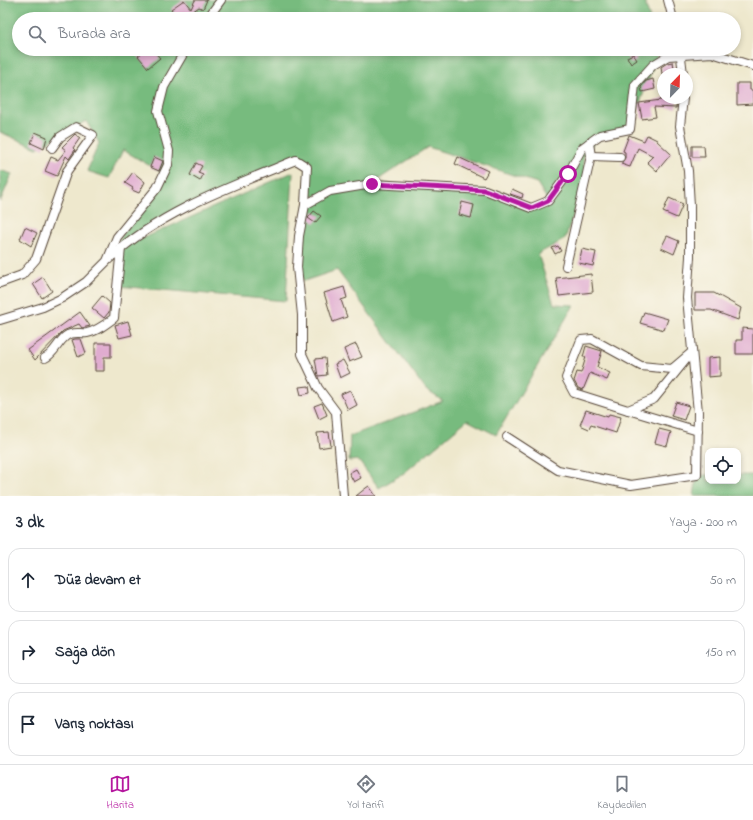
<!DOCTYPE html>
<html lang="tr">
<meta charset="utf-8">
<style>
:root{--surface:#fff;--page:#f6f6f7;--text:#1f2937;--muted:#747a83;--line:#e0e1e3;--accent:#b5179e}
body{margin:0;font-family:"Indie Flower",sans-serif;background:var(--page);color:var(--text)}
.controls{position:absolute;right:12px;bottom:12px;display:grid;overflow:hidden;border-radius:8px;box-shadow:0 2px 6px #0003}
.controls button{width:36px;height:36px;display:grid;place-items:center;padding:0;border:0;border-bottom:1px solid var(--line);background:var(--surface);color:var(--text);font:20px sans-serif}
.compass{position:absolute;left:657px;top:68px;width:36px;height:36px;border-radius:50%;background:var(--surface);box-shadow:0 2px 6px #0003;rotate:23deg}
.stop{position:absolute;width:12px;height:12px;margin:-9px;border:3px solid #b5179e;border-radius:50%;background:#fff}
.stop.end{background:#b5179e;border-color:#fff;box-shadow:0 1px 4px #0008}
.list{margin:0;padding:0;list-style:none}
h2{display:flex;justify-content:space-between;align-items:center;height:52px;margin:0;padding:0 16px;font-size:17px}
h2 small{font-size:13px;font-weight:400;color:var(--muted)}
.list li{display:grid;grid-template-columns:26px 1fr auto;gap:12px;align-items:center;box-sizing:border-box;height:64px;margin:0 8px 8px;padding:0 8px;border:1px solid var(--line);border-radius:12px}
.list b{display:block;font-size:15px;white-space:nowrap}
.list em{font-size:13px;font-style:normal;color:var(--muted)}
.icon{flex:none;width:22px;height:22px;fill:none;stroke:currentColor;stroke-width:2;stroke-linecap:round;stroke-linejoin:round}
.map{position:relative;flex:none;width:753px;height:496px;overflow:hidden}
.search{position:absolute;background:var(--surface);box-shadow:0 2px 6px #0003;left:12px;right:12px;top:12px;height:44px;display:flex;align-items:center;gap:10px;box-sizing:border-box;padding:0 14px;border-radius:22px;color:var(--muted);font-size:15px}
.sheet{height:268px;background:var(--surface)}
nav{display:flex;justify-content:space-around;align-items:center;box-sizing:border-box;height:56px;border-top:1px solid var(--line);background:var(--surface);font-size:11px;color:var(--muted)}
nav a{display:grid;justify-items:center;gap:2px}
nav .on{color:var(--accent)}
.map>svg:first-child{display:block}
</style>
<div class="map">
<svg width="753" height="496" viewBox="0 0 753 496">
<rect width="100%" height="100%" fill="#fbf7ec"/>
<filter id="ink" filterUnits="userSpaceOnUse"><feTurbulence type="fractalNoise" baseFrequency=".025" numOctaves="2"/><feDisplacementMap in="SourceGraphic" scale="8" xChannelSelector="R" yChannelSelector="G"/><feConvolveMatrix kernelMatrix="1 2 1 2 8 2 1 2 1" color-interpolation-filters="sRGB"/></filter>
<filter id="wash" filterUnits="userSpaceOnUse"><feTurbulence type="fractalNoise" baseFrequency=".012" numOctaves="4" result="noise"/><feDisplacementMap in="SourceGraphic" scale="16" xChannelSelector="R" yChannelSelector="G"/><feGaussianBlur stdDeviation="0.9" result="paint"/><feColorMatrix in="noise" values="0 0 0 0 0 0 0 0 0 0 0 0 0 0 0 0 0 1.4 0 .05"/><feComposite in="paint" operator="in"/></filter>
<g filter="url(#wash)">
<rect width="100%" height="100%" fill="#eee8cd"/>
<!-- forest -->
<g fill="#77bb7e" stroke="#59724e" fill-rule="evenodd">
<path d="M0,0H644L650,19H19V49H660L630,129L600,135L583,157L586,179L565,239L538,254L554,304L574,305L496,435L467,420L404,473L379,488L358,460L349,461L350,436L443,401L426,390L337,270L304,281L297,267L305,205L323,194L305,198L307,167L296,160L206,198L112,250L164,174L123,150L109,178L87,171L99,143L86,121L37,148L0,132ZM428,147L537,183L548,201L531,208L485,190L373,183Z"/>
<path d="M0,170L12,174L0,202Z"/>
<path d="M293,172L286,301L118,286L121,248Z"/>
<path d="M697,475H708V481H738V475H753V496H694Z"/>
</g>
<g id="blocks">
<!-- building -->
<g fill="#e0acd0">
<path d="M184,0L191,9L195,0H207L203,9L199,7L182,19H178L171,9Z"/>
<path d="M147,49H152L160,58L148,68L138,56Z"/>
<path d="M633,54L637,60L631,64L627,57Z"/>
<path d="M673,62L675,74H662L661,67L667,63Z"/>
<path d="M653,79L655,89L642,92L641,87L646,81Z"/>
<path d="M737,83H750V90H753V104L737,105Z"/>
<path d="M661,98H677L676,108L654,107L656,117L642,119L639,103L661,100Z"/>
<path d="M35,132L47,137L44,149L31,143Z"/>
<path d="M75,134L80,138L73,148L75,150L69,159L66,156L57,176L45,171L51,157L58,160L66,150L62,147Z"/>
<path d="M629,135L644,141L647,135L657,140V141L671,154L657,171L647,162L653,156L638,148L630,167L621,164L625,158V152L623,151Z"/>
<path d="M692,146H704L705,157H692Z"/>
<path d="M154,157L163,161L159,171L150,167Z"/>
<path d="M458,157L488,171L484,178L455,164Z"/>
<path d="M196,163L202,166L198,173L203,175L200,181L190,175Z"/>
<path d="M133,172L145,182L139,193L132,190L133,188L125,183Z"/>
<path d="M512,189L523,194L522,198L510,194Z"/>
<path d="M669,198L683,204L677,218L663,212Z"/>
<path d="M462,202L474,205L471,218L459,215Z"/>
<path d="M314,211L321,216L315,223L308,218Z"/>
<path d="M25,227L37,233L31,246L20,239Z"/>
<path d="M667,236L679,241L674,254L661,248Z"/>
<path d="M558,246L561,251L555,254L552,248Z"/>
<path d="M582,249L596,252L593,266L579,263Z"/>
<path d="M591,274L593,292L559,296L556,278Z"/>
<path d="M43,277L52,291L42,298L33,284Z"/>
<path d="M344,287L347,298L341,300L347,317L333,322L324,293Z"/>
<path d="M695,293H714L741,308L738,320L711,310H695Z"/>
<path d="M102,296L110,303L109,312L104,318L92,308Z"/>
<path d="M80,312L90,326L82,328L79,324L63,331L35,360L28,350Z"/>
<path d="M644,312L668,319L664,330L640,323Z"/>
<path d="M128,321L132,335L119,338L115,325Z"/>
<path d="M742,328L753,329V354H736V340H742Z"/>
<path d="M75,339H81L86,353L78,357L72,340Z"/>
<path d="M95,343H111V357H104V371H95Z"/>
<path d="M356,344L362,357L349,362L344,349Z"/>
<path d="M586,346L602,351L597,367L610,373L607,380L590,373L583,390L578,388L574,381L577,372L581,373L586,357H583Z"/>
<path d="M720,357V376L708,377V358Z"/>
<path d="M325,358L327,375L318,376L315,359Z"/>
<path d="M343,360L350,373L340,378L335,364Z"/>
<path d="M309,386L310,393L301,395L299,387Z"/>
<path d="M350,390L357,405L348,410L341,394Z"/>
<path d="M676,402L689,406L684,420L671,416Z"/>
<path d="M322,403L327,415L319,419L314,406Z"/>
<path d="M586,410L608,417L609,414L621,417L616,433L591,425L589,429L580,425Z"/>
<path d="M659,429L671,432L667,446L655,443Z"/>
<path d="M329,432L331,446L319,448L317,433Z"/>
<path d="M356,469L361,478L354,482L349,473Z"/>
<path d="M369,486L376,496H356L366,488Z"/>
</g>
</g>
</g>
<g filter="url(#ink)">
<use href="#blocks" fill-opacity="0" stroke="#564638" stroke-width="1"/>
<g fill="none" stroke-linecap="round" stroke-linejoin="round">
<!-- minor casing -->
<g stroke="#564638" stroke-width="10">
<g id="minor">
<path d="M668,0L673,19"/>
<path d="M207,19L221,0"/>
<path d="M680,49L683,74"/>
<path d="M591,156L620,157"/>
<path d="M109,259C161,211 232,186 296,160L307,167L305,205"/>
<path d="M566,266L591,156L589,143"/>
<path d="M0,283L22,275L36,259L67,171L93,135L76,127L60,137L52,148"/>
<path d="M0,320L43,307L62,298L86,282L107,261L117,237L157,188L168,165L169,151L158,111L164,87L186,49"/>
<path d="M592,339L641,366L672,369L692,352L654,399L628,410L574,393L566,378L581,340Z"/>
<path d="M45,358C54,354 58,342 66,336C73,331 80,334 87,333C97,331 106,324 114,318L121,248"/>
<path d="M628,410L698,431"/>
<path d="M507,437L558,470L631,485L697,475L698,412L687,298L690,257V206L688,171L680,126L683,98"/>
<path d="M343,496L336,412L318,388L302,354V315L297,267L299,236L305,205L330,191L372,184L485,190L531,208L548,201L568,174L582,148L600,135L630,129L635,85L653,65L668,56L712,53L753,66"/>
</g>
</g>
<!-- minor -->
<use href="#minor" stroke="#fff" stroke-width="8"/>
</g>
</g>
<g fill="none" stroke-linecap="round" stroke-linejoin="round" filter="url(#ink)">
<!-- route -->
<path stroke="#b5179e" stroke-width="5" d="M372,184L485,190L532,208L548,201L568,174"/>
</g>
</svg>
<div class="controls">
<button><svg class="icon" aria-label="locate" viewBox="0 0 24 24"><circle cx="12" cy="12" r="6"/><path d="M12 2v4M12 18v4M2 12h4M18 12h4"/></svg></button>
</div>
<svg class="compass" viewBox="-18 -18 36 36"><path d="M0-13l5 13h-10z" fill="#e53935"/><path d="M0 13l5-13h-10z" fill="#747a83"/></svg>
<div class="stop" style="left:568px;top:174px"></div>
<div class="stop end" style="left:372px;top:184px"></div>
<div class="search"><svg class="icon" aria-label="search" viewBox="0 0 24 24"><circle cx="10" cy="10" r="6"/><path d="M15 15l6 6"/></svg>Burada ara</div>
</div>
<section class="sheet">
<h2>3 dk<small>Yaya · 200 m</small></h2>
<ul class="list">
<li><svg class="icon" aria-label="ahead" viewBox="0 0 24 24"><path d="M12 20V5M6 11l6-6 6 6"/></svg><div><b>Düz devam et</b></div><em>50 m</em></li>
<li><svg class="icon" aria-label="right" viewBox="0 0 24 24"><path d="M7 20v-9h11M14 6l5 5-5 5"/></svg><div><b>Sağa dön</b></div><em>150 m</em></li>
<li><svg class="icon" aria-label="arrive" viewBox="0 0 24 24"><path d="M6 21V4h12l-3 4 3 4H6"/></svg><div><b>Varış noktası</b></div></li>
</ul>
</section>
<nav>
<a class="on"><svg class="icon" aria-label="map" viewBox="0 0 24 24"><path d="M3 6l6-2 6 2 6-2v14l-6 2-6-2-6 2zM9 4v14M15 6v14"/></svg>Harita</a>
<a><svg class="icon" aria-label="directions" viewBox="0 0 24 24"><path d="M12 3l9 9-9 9-9-9zM9 14v-3h6M13 9l2 2-2 2"/></svg>Yol tarifi</a>
<a><svg class="icon" aria-label="saved" viewBox="0 0 24 24"><path d="M7 4h10v16l-5-4-5 4z"/></svg>Kaydedilen</a>
</nav>
